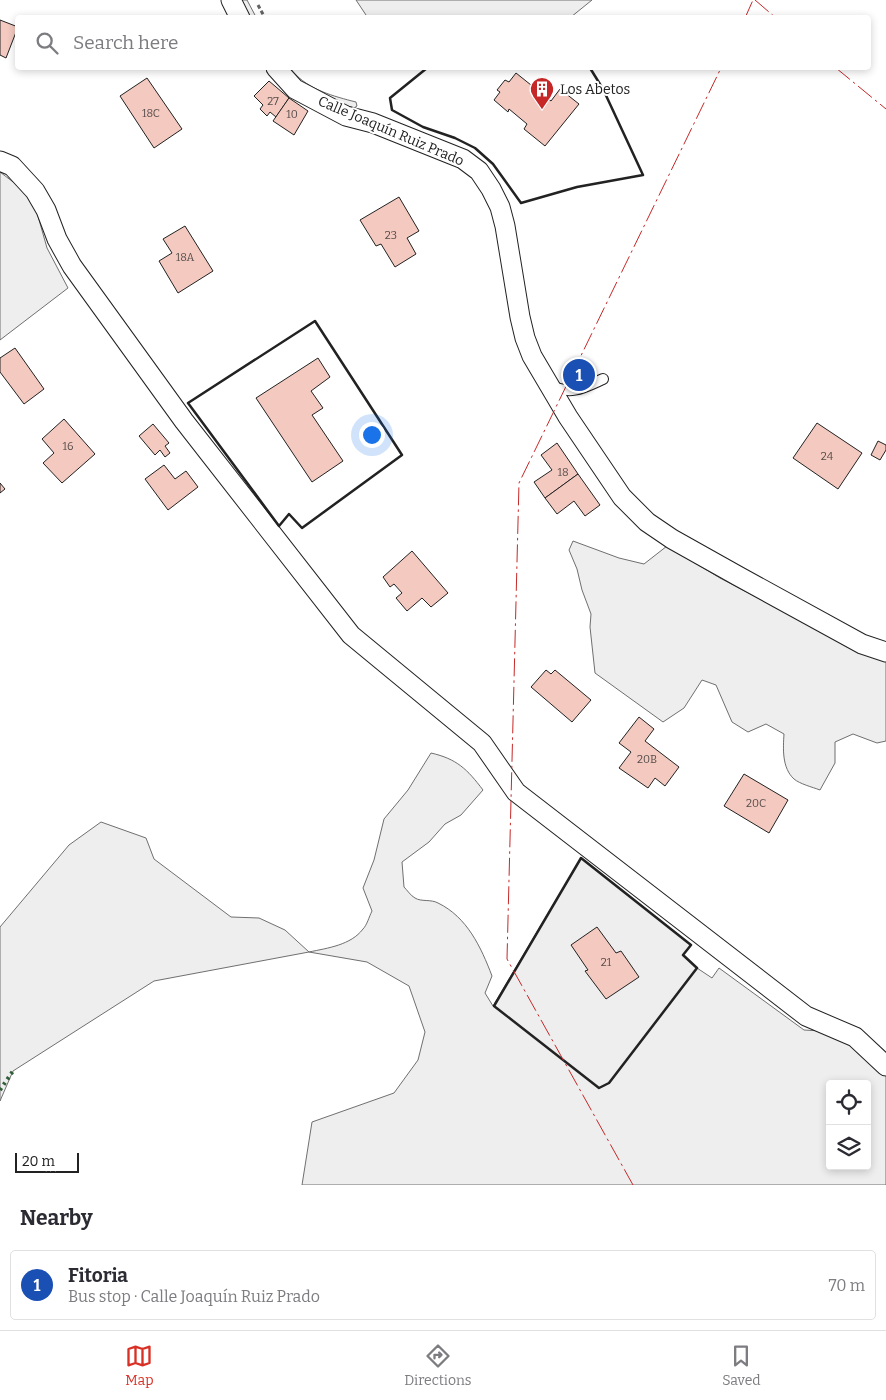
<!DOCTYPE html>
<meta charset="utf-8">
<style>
:root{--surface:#fff;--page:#f2f2f3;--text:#2b2b33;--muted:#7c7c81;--line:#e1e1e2;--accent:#d93025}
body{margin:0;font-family:Bitter,serif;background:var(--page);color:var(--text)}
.controls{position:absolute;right:15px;bottom:15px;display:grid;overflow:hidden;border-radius:5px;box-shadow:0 2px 8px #0003}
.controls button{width:45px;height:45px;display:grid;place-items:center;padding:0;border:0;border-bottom:1px solid var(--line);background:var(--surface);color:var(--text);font:25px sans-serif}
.scale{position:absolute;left:15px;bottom:12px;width:64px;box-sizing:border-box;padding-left:5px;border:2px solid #222;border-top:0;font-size:14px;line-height:18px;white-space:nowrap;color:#222;-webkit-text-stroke:4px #fff;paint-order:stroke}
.you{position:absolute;left:371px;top:434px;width:18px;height:18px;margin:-12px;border:4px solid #fff;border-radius:50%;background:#1a73e8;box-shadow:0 0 0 8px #1a73e833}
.badge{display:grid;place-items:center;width:32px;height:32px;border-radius:50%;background:var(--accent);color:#fff;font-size:16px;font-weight:700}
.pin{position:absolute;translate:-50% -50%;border:2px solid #fff;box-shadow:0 1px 5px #0006}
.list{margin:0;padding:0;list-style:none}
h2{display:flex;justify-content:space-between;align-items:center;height:65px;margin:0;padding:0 20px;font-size:21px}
h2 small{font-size:16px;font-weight:400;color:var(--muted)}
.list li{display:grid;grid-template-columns:32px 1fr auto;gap:15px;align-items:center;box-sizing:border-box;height:70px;margin:0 10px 10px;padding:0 10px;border:1px solid var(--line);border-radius:5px}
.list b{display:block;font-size:19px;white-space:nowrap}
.list p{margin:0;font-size:16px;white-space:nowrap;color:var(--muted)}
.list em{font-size:16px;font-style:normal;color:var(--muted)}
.icon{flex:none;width:28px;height:28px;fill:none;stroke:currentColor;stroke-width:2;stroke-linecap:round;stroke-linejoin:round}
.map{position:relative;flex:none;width:886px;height:1185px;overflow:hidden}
.search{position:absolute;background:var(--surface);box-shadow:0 2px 8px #0003;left:15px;right:15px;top:15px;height:55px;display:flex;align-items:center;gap:12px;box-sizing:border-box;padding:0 18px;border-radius:5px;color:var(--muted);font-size:19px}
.sheet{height:145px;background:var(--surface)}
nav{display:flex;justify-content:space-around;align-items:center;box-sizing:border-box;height:70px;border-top:1px solid var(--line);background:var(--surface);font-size:14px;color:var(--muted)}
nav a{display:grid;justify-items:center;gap:2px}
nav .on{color:var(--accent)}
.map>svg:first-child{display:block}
</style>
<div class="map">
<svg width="886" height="1185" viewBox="0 0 886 1185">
<rect width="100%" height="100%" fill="#fff"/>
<!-- green -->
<g fill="#eee" stroke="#6f6f6f" fill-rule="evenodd">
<path d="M240,0H247L256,17H249Z"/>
<path d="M356,0H592L571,17L368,18Z"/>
<path d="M284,68H290C305,88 329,95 352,101L356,102L357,106L354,108C328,101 302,87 284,68Z"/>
<path d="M0,172L21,188L36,209L47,248L68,288L0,340Z"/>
<path d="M573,541L619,558L644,564L667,546L720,578L863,653L886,659V741L877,743L853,734L835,742V763L820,790C812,787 800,784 794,779C782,768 783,749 784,734L766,724L748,732L732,722L716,685L702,680L684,708L663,722L595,673L590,627L591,614L582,590L577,569L569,550Z"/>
<path d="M431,753C457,759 467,769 483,790L461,815L445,824L429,842L402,862L404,887C407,890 411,896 415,898C421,902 431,899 438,903C467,917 481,947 492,976L485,993L493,1006L581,858L691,945L683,955L697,968L712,978L719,968L804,1030L822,1031L853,1046L886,1076V1185H302L312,1122L394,1093L418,1060L425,1032L409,986L367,962L309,952L154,981L13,1071L0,1101V927L69,845L101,822L146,838L154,859L231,917L259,918L285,930L309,952C328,948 351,945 363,929C367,925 369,917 372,911L363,888L374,860L384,819L408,790ZM830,1084H867V1166H830Z"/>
</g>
<!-- building -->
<g fill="#f3c9c0" stroke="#222">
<path d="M0,20L18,27L6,58L0,55Z"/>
<path d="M516,73L551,101L560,89L579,104L545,146L524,129L527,124L509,109L508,112L494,100L500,92L497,90L505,80L509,82Z"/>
<path d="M147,78L182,129L154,148L120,96Z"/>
<path d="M269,81L289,98L276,117L270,112L267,116L260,109L263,105L254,96Z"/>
<path d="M289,98L308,111L294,135L273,121Z"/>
<path d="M399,197L419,231L407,238L416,254L395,267L381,244L376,246L360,220Z"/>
<path d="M185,226L213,271L178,293L159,261L172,253L163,239Z"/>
<path d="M15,348L44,389L24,404L0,372V358Z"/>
<path d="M318,358L330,377L311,391L323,408L312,415L343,461L312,482L256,398Z"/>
<path d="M64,419L95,454L62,483L43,463L54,453L42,439Z"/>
<path d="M817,423L862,453L838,489L793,458Z"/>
<path d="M153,424L169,443L165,446L170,453L165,457L160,450L155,455L139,436Z"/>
<path d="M878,441L886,445V450L880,460L871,455Z"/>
<path d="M557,443L578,474L545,498L534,482L552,470L541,455Z"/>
<path d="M164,465L175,479L186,471L198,487L168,510L145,479Z"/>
<path d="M578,474L600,505L585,516L574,501L557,514L545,498Z"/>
<path d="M0,483L5,489L0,493Z"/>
<path d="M412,551L448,593L431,607L422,598L407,611L396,598L402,593L394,584L390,587L383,577Z"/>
<path d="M546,670L551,674L555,670L591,700L572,722L531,687Z"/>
<path d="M639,717L654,729L645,741L679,767L665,786L655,778L648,788L619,768L631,752L619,743Z"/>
<path d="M744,774L788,800L769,833L724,806Z"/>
<path d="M597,927L616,953L621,951L639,977L606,999L585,971L588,970L571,945Z"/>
</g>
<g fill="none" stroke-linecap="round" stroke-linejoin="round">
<!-- service casing -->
<g stroke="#222" stroke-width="12">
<path id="service" d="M551,386C572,395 583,388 603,379"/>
</g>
<!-- minor casing -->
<g stroke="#222" stroke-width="21">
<g id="minor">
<path d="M231,0L240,18"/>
<path d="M276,68L295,89L346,116L373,123L463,159L479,171L491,189L500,207L505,226L520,317L525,338L532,356L568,417L622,497L647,522L672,539L738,576L862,644L886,652"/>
<path d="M0,161L12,166L35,191L46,210L57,239L72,266L184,421L351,635L482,743L516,792L806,1016L855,1037L886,1066"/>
</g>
</g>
<!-- path -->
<path stroke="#646464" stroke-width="3" stroke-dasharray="4 2.5" stroke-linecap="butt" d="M258,5L265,18"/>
<!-- service -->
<use href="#service" stroke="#fff" stroke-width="10"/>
<!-- minor -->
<use href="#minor" stroke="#fff" stroke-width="19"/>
<!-- hedge -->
<path stroke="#2f5e38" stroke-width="4" stroke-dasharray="2.5 4" stroke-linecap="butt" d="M0,1090L13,1071"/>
<!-- wall -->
<g stroke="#222" stroke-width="2.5">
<path d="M427,68L390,98L392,110L423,127L455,138L475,148L493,164L521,203L577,187L643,175L603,89L590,68"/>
<path d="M315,321L402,455L302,528L289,514L279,526L188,403Z"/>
<path d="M581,858L691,945L683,955L697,968L609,1083L599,1088L494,1006Z"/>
</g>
<!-- power -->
<g stroke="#c62828" stroke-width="1" stroke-dasharray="18 4 2.5 4" stroke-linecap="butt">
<path d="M755,0L776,18"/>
<path d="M745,18L753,0"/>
<path d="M836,68L886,109"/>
<path d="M633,1185L507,959L519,483L721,68"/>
</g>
</g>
<!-- icons -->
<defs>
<g id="building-pin" transform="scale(1.25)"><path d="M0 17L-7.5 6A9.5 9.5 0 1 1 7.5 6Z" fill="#c62828" stroke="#fff"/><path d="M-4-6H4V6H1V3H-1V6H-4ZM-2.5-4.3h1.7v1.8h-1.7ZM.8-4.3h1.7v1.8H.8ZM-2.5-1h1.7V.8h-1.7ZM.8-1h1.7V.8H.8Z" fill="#fff"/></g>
</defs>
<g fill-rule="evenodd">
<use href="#building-pin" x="542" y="89"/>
</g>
<g text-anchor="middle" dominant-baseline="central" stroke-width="4" stroke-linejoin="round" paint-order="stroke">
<!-- number labels -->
<g font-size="11" fill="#564c4a">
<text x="273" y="101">27</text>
<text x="151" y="113">18C</text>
<text x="292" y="114">10</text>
<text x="391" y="235">23</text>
<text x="185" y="257">18A</text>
<text x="68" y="446">16</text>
<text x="827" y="456">24</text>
<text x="563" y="472">18</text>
<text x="647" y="759">20B</text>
<text x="756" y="803">20C</text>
<text x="606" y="962">21</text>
</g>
<!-- poi labels -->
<g font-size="14" fill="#222" stroke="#fff" text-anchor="start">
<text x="560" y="89">Los Abetos</text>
</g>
<!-- street labels -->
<g font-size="14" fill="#222" stroke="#fff">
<text transform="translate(391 131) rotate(23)">Calle Joaquín Ruiz Prado</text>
</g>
</g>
</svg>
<div class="controls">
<button><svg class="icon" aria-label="locate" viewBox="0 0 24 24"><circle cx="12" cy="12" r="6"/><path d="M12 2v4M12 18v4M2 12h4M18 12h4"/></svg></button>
<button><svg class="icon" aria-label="layers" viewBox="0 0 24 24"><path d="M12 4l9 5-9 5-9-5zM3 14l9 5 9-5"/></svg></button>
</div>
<div class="scale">20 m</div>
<div class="you"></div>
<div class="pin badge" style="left:579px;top:375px;background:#1a4fb4">1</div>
<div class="search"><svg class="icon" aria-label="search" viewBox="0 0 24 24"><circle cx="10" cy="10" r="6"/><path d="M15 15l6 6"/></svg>Search here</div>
</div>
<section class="sheet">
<h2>Nearby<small></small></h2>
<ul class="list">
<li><span class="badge" style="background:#1a4fb4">1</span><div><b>Fitoria</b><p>Bus stop · Calle Joaquín Ruiz Prado</p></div><em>70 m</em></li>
</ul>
</section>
<nav>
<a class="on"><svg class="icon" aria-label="map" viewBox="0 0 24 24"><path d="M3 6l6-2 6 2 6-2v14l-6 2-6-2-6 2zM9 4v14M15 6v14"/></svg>Map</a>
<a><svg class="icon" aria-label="directions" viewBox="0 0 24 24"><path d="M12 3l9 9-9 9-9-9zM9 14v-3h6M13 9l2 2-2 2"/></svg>Directions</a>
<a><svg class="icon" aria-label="saved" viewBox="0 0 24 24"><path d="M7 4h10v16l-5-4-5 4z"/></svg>Saved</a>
</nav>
